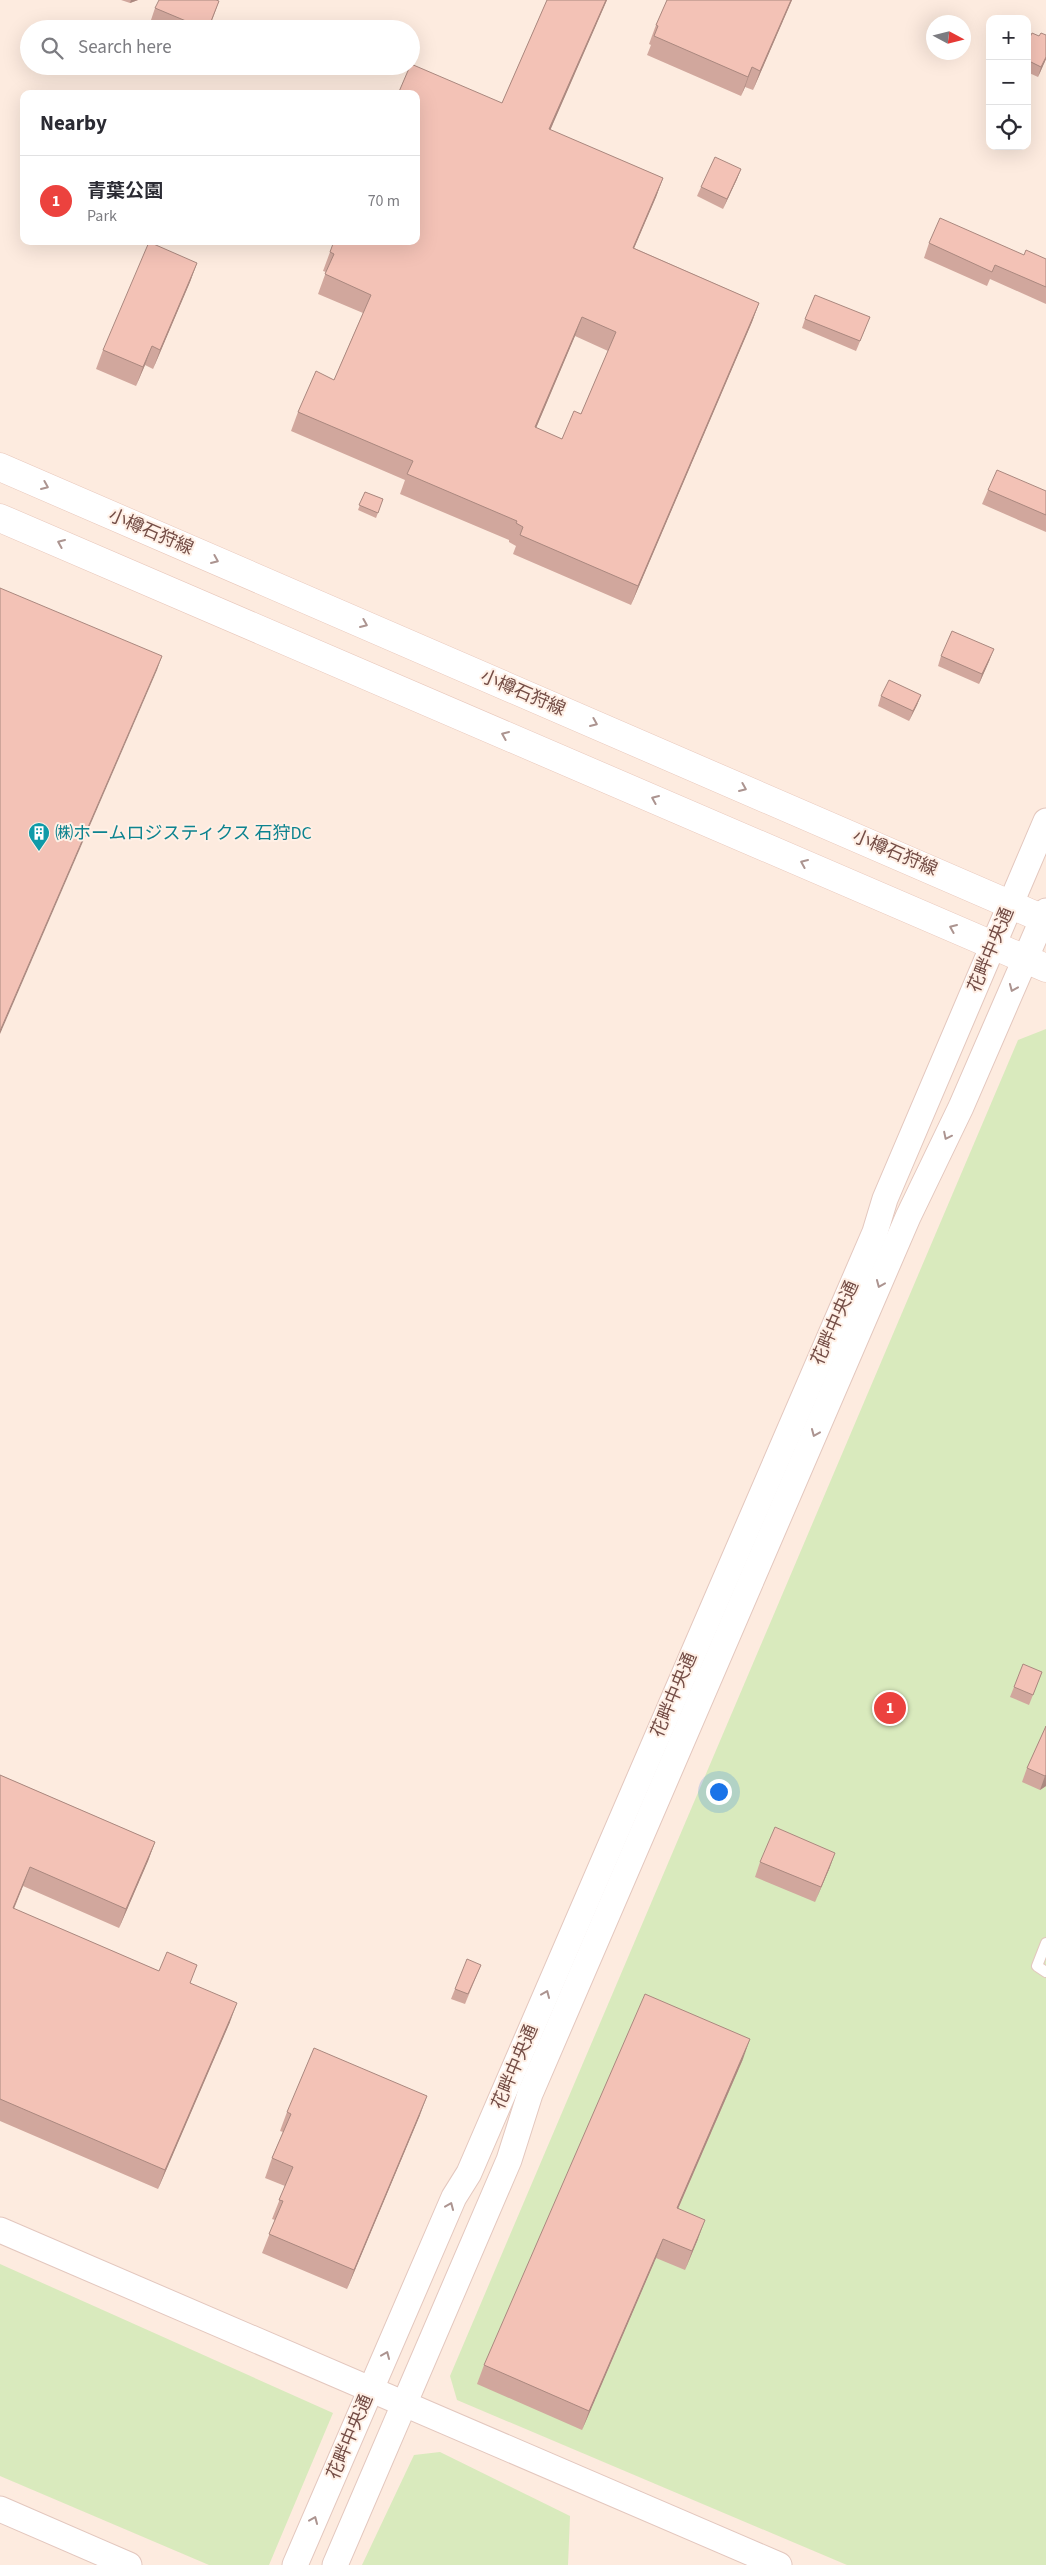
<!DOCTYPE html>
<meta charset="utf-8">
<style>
:root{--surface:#fff;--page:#f2f2f3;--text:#2b2b33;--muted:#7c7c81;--line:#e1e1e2;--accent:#ec423e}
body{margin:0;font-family:"Source Sans 3","Noto Sans JP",sans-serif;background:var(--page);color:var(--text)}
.controls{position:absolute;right:15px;top:15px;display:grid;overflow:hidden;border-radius:10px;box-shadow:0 5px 20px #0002}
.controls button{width:45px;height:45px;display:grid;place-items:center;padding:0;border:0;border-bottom:1px solid var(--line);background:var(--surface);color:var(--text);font:25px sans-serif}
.compass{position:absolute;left:926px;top:15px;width:45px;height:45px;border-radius:50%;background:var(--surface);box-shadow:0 5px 20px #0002;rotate:97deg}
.you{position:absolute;left:718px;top:1791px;width:18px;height:18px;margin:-12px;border:4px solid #fff;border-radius:50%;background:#1a73e8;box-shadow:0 0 0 8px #1a73e833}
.badge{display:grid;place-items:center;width:32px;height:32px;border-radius:50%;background:var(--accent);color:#fff;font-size:16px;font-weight:700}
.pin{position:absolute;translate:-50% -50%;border:2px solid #fff;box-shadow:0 1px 5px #0006}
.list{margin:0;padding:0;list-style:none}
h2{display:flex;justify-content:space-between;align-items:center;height:65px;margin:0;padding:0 20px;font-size:21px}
h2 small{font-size:16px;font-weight:400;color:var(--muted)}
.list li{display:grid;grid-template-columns:32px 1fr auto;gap:15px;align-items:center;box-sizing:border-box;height:90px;padding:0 20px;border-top:1px solid var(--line)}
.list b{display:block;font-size:19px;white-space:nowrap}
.list p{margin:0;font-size:16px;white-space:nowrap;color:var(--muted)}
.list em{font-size:16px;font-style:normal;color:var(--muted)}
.icon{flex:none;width:28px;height:28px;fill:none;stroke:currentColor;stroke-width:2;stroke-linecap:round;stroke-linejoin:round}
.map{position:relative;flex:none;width:1046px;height:2565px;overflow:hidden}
.search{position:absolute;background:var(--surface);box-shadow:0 5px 20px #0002;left:20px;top:20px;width:400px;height:55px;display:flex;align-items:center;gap:12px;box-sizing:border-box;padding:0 18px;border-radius:28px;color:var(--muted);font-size:19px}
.panel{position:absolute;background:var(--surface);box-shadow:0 5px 20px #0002;left:20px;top:90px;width:400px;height:155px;border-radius:10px}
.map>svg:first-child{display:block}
</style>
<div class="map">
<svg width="1046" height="2565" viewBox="0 0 1046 2565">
<rect width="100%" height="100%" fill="#fdebdf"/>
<!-- green -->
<g fill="#d9eabd">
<path d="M1046,1029V2565H847L457,2400L450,2376L1018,1040Z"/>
<path d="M0,2264L333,2413L269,2565H209L0,2476Z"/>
<path d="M440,2452L570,2516L568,2565H362L414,2455Z"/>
</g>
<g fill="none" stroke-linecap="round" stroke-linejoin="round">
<!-- service casing -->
<g stroke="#e3c7be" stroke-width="12">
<path id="service" d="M1046,1943L1037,1966L1046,1972"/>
</g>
<!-- tertiary casing -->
<g stroke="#e3c7be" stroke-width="27">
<g id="tertiary">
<path d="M0,2230L779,2565"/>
<path d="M0,2509L129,2565"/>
<path d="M295,2565L454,2197L469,2173L875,1232L885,1199L1046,821"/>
<path d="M335,2565L509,2160L530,2094L908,1217L961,1107L1046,911"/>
</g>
</g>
<!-- secondary casing -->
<g stroke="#e8c7bb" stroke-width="29">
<g id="secondary">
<path d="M0,467L1046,920"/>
<path d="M0,518L1046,968"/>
</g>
</g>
<!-- service -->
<use href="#service" stroke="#fff" stroke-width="10"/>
<!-- tertiary -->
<use href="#tertiary" stroke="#fff" stroke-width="25"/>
<!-- secondary -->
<use href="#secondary" stroke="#fff" stroke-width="28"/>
</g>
<!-- wall -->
<g fill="#d1a79d" fill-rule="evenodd">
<path d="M121,0H138L130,3Z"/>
<path d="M547,0H607L550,130L663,178L656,197L634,248L759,303L752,322L631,605L513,554L516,546L509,542V540L400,494L405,480L291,431L298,412L334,380L363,313L318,294L326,272L323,271L330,252L502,103ZM575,336L608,351L581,414L562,439L536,428Z"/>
<path d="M667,0H792L753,90L745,87L741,96L647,55L651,45L649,44L656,25Z"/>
<path d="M219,1L209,29H165L150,23L155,8Z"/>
<path d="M1046,35V59L1038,77L1027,72V43L1039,36Z"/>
<path d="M741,169L737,179L723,209L697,196L701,187Z"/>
<path d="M929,243L1046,259V304L990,279L987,286L924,258Z"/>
<path d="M197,263L190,282L153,369L145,365L136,386L96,369L103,350Z"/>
<path d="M805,319L866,327L856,351L802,328Z"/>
<path d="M988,490L1046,491V532L982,504Z"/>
<path d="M365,492L383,499L376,518L358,510Z"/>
<path d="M941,656L990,659L979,684L938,666Z"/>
<path d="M921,695L917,705L909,721L878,706L881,696Z"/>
<path d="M1042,1672L1029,1705L1010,1697L1014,1687Z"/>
<path d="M1046,1726V1786L1040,1790L1022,1782L1027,1768Z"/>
<path d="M0,1775L155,1842L148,1861L119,1928L23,1886L14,1909L159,1971L190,1983L230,2022L158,2189L0,2121Z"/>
<path d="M760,1862L830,1867L815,1902L755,1877Z"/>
<path d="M481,1965L465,2004L451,1999L455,1989Z"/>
<path d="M743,2059L678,2209L698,2239L685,2270L656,2258L582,2430L477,2384L484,2365Z"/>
<path d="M287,2112L420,2115L347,2289L262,2253L275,2220L272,2219L285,2186L265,2178L272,2158L283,2132L280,2131Z"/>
</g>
<!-- shaded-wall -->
<g fill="#aa887f">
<path d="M131,0H138L130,3Z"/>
<path d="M606,0H607L542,149L549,129Z"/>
<path d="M791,0H792L753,90L760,71Z"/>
<path d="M1046,57V59L1038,77L1041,67Z"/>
<path d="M752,67L745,87L741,96L748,77Z"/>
<path d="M741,169L737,179L723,209L727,199Z"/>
<path d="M663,178L656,197L626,267L633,248Z"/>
<path d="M197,263L190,282L153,369L160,350Z"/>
<path d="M759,303L752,322L631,605L638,586Z"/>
<path d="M582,317L575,336L528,447L535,427Z"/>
<path d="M152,346L145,365L136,386L143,367Z"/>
<path d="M994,649L990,659L979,684L982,674Z"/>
<path d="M162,656L157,670L0,1034V1031Z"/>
<path d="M921,695L917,705L909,721L913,711Z"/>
<path d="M1046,1775V1786L1040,1790L1045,1776Z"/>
<path d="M155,1842L148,1861L119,1928L126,1909Z"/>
<path d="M835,1853L830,1867L815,1902L821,1887Z"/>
<path d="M30,1867L23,1886L6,1927L13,1908Z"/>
<path d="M237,2003L230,2022L158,2189L165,2170Z"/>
<path d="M750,2039L743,2059L670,2227L677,2208Z"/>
<path d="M427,2096L420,2115L347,2289L354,2270Z"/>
<path d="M705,2220L698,2239L685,2270L692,2251Z"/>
<path d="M663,2239L656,2258L582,2430L589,2411Z"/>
</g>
<!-- building -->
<g fill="#f3c2b6" stroke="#aa887f" fill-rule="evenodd">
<path d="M159,0H216L219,1L208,29H205L155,8Z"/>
<path d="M547,0H606L549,129L663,178L633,248L759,303L638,586L520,535L523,527L516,523L517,521L407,474L413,461L298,412L316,371L334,380L371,295L325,274L334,254L330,252L334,241H416V94H398L410,66H411V64L502,103ZM582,317L616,332L581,414L574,411L562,439L535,427Z"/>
<path d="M667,0H791L760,71L752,67L748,77L654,36L658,26L656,25Z"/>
<path d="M1032,33L1039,36L1041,33L1046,35V57L1041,67L1027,60V43Z"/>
<path d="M715,157L741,169L727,199L701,187Z"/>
<path d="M940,218L1024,255L1026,250L1046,259V287L995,265L992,272L929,243Z"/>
<path d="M149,242L197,263L160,350L152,346L143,367L103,350Z"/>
<path d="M815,295L870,317L860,341L805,319Z"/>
<path d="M997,470L1046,491V515L988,490Z"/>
<path d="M365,492L383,499L378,513L359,505Z"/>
<path d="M0,588L162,656L0,1031Z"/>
<path d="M952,631L994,649L982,674L941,656Z"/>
<path d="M889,680L921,695L913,711L881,696Z"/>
<path d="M1023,1664L1042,1672L1033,1695L1014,1687Z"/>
<path d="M1046,1726V1775L1045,1776L1027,1768Z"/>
<path d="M0,1775L155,1842L126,1909L30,1867L13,1908L159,1971L167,1952L197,1965L190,1983L237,2003L165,2170L0,2099Z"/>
<path d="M775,1827L835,1853L821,1887L760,1862Z"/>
<path d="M467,1959L481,1965L468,1994L455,1989Z"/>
<path d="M645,1994L750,2039L677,2208L705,2220L692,2251L663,2239L589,2411L484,2365Z"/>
<path d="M314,2048L427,2096L354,2270L269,2234L283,2201L279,2200L293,2167L272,2158L291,2114L287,2112Z"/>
</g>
<!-- one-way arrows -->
<defs><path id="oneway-chevron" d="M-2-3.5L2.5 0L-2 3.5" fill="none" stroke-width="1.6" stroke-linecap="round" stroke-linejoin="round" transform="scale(1.25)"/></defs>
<g stroke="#ac9490">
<use href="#oneway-chevron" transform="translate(45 486) rotate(23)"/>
<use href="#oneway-chevron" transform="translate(61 543) rotate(-157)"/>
<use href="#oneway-chevron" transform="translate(215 560) rotate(23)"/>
<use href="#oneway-chevron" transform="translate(364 624) rotate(23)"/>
<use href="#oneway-chevron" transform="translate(594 723) rotate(23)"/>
<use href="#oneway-chevron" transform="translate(505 735) rotate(-157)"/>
<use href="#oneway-chevron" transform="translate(743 788) rotate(23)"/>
<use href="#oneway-chevron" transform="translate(655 799) rotate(-157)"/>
<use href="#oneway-chevron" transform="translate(804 863) rotate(-157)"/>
<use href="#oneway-chevron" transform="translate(953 928) rotate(-157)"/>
<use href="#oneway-chevron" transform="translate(1013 988) rotate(113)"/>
<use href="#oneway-chevron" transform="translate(947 1136) rotate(116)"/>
<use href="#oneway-chevron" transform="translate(880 1284) rotate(113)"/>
<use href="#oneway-chevron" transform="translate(815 1433) rotate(113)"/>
<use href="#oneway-chevron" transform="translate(546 1994) rotate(-67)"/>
<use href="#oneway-chevron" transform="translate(450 2206) rotate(-67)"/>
<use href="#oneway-chevron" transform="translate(386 2355) rotate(-67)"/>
<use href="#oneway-chevron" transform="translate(314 2520) rotate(-67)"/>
</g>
<!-- icons -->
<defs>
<g id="building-pin" transform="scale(1.125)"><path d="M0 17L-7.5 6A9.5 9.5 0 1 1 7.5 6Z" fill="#0f9aa8" stroke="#fff0e6"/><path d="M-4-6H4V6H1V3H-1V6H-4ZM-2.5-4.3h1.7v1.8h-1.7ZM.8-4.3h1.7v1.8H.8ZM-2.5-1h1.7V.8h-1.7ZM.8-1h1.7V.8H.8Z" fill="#fff"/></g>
</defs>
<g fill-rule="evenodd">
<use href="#building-pin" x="39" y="833"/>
</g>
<g text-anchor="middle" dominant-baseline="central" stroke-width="4" stroke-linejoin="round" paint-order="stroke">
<!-- street labels -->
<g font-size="18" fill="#744d46" stroke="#fff0e6">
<text transform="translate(151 532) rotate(23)">小樽石狩線</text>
<text transform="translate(523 693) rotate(23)">小樽石狩線</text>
<text transform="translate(895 853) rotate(23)">小樽石狩線</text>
<text transform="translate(991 950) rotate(-67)">花畔中央通</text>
<text transform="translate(835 1323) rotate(-66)">花畔中央通</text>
<text transform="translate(674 1695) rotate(-67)">花畔中央通</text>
<text transform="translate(515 2067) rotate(-67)">花畔中央通</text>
<text transform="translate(350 2437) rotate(-67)">花畔中央通</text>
</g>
<!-- culture labels -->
<g font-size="18" fill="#0d838f" stroke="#fff0e6" text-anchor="start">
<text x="55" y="833">㈱ホームロジスティクス 石狩DC</text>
</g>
</g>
</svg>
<div class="controls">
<button>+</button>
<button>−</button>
<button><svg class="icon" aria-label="locate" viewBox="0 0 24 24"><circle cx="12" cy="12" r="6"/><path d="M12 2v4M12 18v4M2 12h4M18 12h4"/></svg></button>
</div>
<svg class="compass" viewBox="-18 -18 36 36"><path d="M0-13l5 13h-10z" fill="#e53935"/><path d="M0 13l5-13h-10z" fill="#7c7c81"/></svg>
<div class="you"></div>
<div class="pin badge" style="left:890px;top:1708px">1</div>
<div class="search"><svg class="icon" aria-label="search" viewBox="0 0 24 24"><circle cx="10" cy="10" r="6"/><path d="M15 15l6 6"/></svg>Search here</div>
<section class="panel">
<h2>Nearby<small></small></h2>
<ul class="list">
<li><span class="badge">1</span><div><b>青葉公園</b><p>Park</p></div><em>70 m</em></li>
</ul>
</section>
</div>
